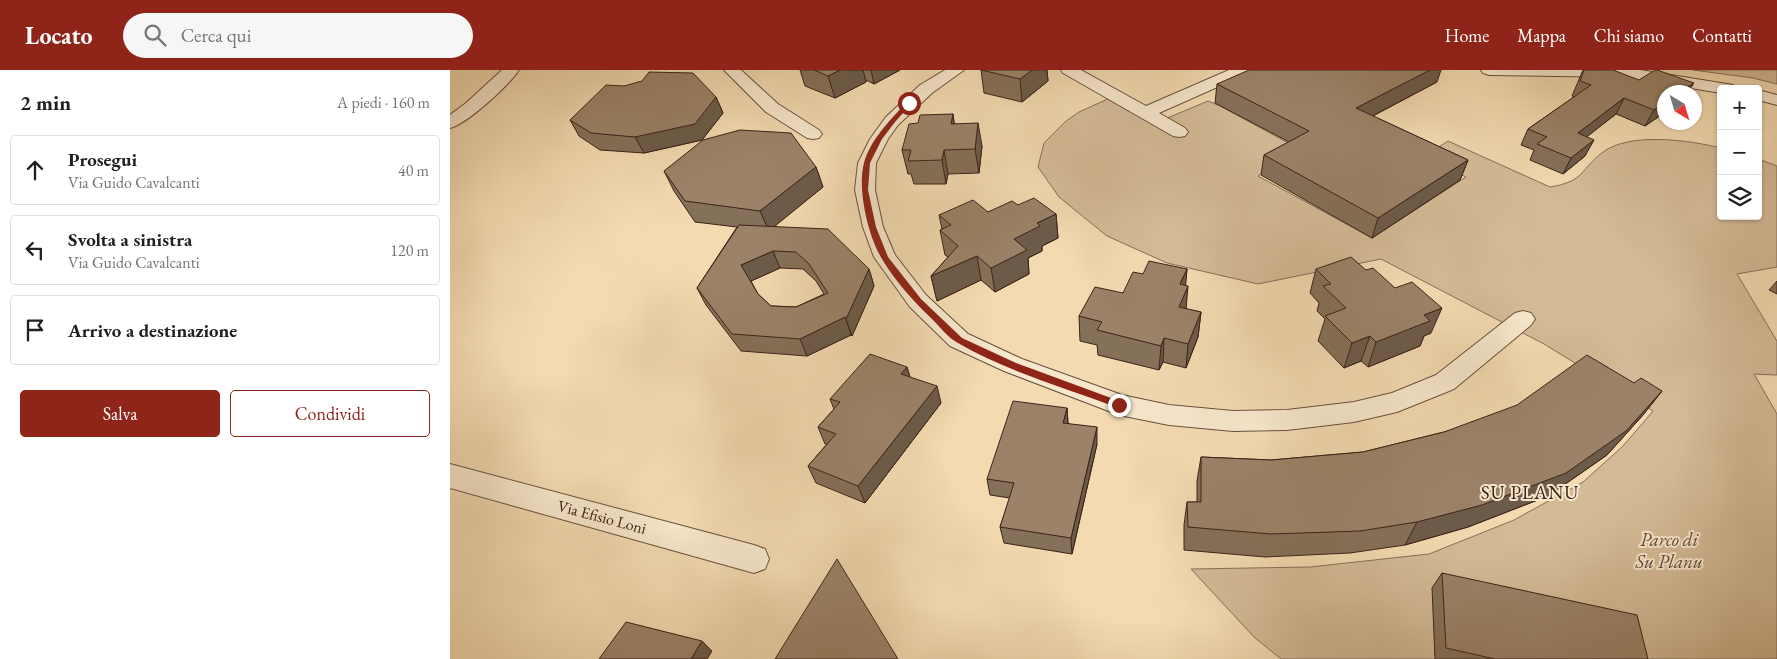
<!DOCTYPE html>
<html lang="it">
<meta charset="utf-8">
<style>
:root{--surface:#fff;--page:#f6f6f6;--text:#202124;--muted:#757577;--line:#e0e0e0;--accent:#8f2418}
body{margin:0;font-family:"EB Garamond",serif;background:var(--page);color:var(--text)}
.controls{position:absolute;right:15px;top:15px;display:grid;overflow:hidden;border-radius:5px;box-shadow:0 1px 4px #0004}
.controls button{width:45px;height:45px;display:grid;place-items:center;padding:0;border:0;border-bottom:1px solid var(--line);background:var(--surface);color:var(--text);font:25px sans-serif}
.compass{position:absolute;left:1207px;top:15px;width:45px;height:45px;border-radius:50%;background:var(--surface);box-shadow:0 1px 4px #0004;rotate:142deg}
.stop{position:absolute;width:15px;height:15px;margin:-11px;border:4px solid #8f2418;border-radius:50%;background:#fff}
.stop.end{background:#8f2418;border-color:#fff;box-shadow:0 1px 5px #0008}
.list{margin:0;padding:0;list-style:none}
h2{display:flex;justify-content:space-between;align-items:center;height:65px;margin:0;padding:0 20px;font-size:21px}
h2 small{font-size:16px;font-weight:400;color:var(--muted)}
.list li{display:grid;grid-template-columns:32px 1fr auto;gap:15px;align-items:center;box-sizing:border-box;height:70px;margin:0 10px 10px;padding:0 10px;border:1px solid var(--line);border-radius:5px}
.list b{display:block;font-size:19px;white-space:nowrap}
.list p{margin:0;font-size:16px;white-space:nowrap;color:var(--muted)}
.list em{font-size:16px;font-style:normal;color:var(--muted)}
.actions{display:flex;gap:10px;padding:15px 20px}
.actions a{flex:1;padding:11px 0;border:1px solid var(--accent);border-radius:5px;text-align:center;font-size:18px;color:var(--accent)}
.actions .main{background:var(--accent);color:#fff}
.icon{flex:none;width:28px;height:28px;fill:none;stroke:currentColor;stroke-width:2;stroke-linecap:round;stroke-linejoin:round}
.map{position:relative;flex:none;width:1327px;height:589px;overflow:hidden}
header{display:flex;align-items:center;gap:30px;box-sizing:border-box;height:70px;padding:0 25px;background:var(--accent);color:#fff}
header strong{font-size:24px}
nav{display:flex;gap:28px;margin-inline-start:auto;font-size:18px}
.search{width:350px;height:45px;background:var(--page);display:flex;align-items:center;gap:12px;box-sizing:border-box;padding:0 18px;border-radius:28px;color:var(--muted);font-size:19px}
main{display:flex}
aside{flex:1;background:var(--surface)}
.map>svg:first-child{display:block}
</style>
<header>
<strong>Locato</strong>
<div class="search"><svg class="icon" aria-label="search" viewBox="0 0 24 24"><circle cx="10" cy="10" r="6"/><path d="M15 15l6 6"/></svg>Cerca qui</div>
<nav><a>Home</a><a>Mappa</a><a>Chi siamo</a><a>Contatti</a></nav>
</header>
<main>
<aside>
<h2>2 min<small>A piedi · 160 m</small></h2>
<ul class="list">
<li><svg class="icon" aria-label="ahead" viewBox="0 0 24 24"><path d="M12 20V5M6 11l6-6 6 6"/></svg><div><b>Prosegui</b><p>Via Guido Cavalcanti</p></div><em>40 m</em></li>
<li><svg class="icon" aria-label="left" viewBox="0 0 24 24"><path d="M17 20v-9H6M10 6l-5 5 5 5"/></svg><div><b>Svolta a sinistra</b><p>Via Guido Cavalcanti</p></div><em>120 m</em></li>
<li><svg class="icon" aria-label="arrive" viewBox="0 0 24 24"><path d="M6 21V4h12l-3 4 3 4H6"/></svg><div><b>Arrivo a destinazione</b></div></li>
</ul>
<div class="actions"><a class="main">Salva</a><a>Condividi</a></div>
</aside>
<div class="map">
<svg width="1327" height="589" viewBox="0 0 1327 589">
<rect width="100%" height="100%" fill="#f3dab1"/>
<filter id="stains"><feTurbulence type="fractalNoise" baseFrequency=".004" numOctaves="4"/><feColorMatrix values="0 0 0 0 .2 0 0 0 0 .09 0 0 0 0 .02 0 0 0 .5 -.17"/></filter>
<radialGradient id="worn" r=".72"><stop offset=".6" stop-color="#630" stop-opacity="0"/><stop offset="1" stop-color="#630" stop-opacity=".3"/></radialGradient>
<!-- green -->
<g fill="#d4bb97" stroke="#886e58">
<path d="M1243,0H1327V14L1303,8Z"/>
<path d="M660,28L703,54L758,31L770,36L851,80L808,106L922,168L1016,107L975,86L998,71L1100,117C1136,111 1129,100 1153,82C1180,62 1239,70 1271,78V146H1308V89L1327,96V197L1287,204L1327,271V305L1304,304L1327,344V589H831L804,567L741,499L860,497L979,484L1064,450L1133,412L1173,376L1203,341L1094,274L931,189L808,214L717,193L657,166L609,127L588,97L594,73L616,51L629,42Z"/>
</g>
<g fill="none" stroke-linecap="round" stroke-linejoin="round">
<!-- street casing -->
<g stroke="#6a503e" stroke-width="2">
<g id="street">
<path d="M52,0H69C59,15 17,54 0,58V45L16,33Z"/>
<path d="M274,0H291L328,34L369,60L372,64L369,68L363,69L357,68L316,42Z"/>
<path d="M495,0H514L482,23L448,55L438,69L426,93L425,120L433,157L445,185L476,225L518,264L572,289L672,325L719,335L783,341L837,340L904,332L942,323L986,305L1065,243L1073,241L1081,243L1085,249L1081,255L1004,319L947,342L904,352L837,360L783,361L719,355L669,345L554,301L500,276L460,237L424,187L413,157L405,120L408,93L420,69L436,47L470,15Z"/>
<path d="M611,0H631L696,36L779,0H801L799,3L709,43L735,58L738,62L735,66L729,67L723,66L613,3Z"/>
<path d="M1031,0H1190L1277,14L1283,15L1285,19H1271V23L1173,7L1039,5L1033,3Z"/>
<path d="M1308,20L1327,25V35L1308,30Z"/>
<path d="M0,394L304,475L315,479L319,489L315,499L304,503L0,418Z"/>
</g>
</g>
<!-- street -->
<use href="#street" fill="#f7e7cc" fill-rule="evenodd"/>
</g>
<!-- wall -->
<g fill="#857059" stroke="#3c2218" fill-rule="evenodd">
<path d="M350,0H450L424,14L416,10V12L385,28L355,16Z"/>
<path d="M531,0H597L598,11L572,32L534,23Z"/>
<path d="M1133,0H1163L1214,22V43L1195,56L1166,44L1136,67L1135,86L1113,104L1080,90L1084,80L1071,75L1078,59L1124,27L1122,26Z"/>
<path d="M987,12L923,46L1018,90L1010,110L922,168L811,105L814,85L839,72L765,33L767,14Z"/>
<path d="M266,27L273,43L252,70L194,83L150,80L129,66L120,50Z"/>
<path d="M503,44L504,53L532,76L529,103L498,104L496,114H464L461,104H458L452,80L468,53Z"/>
<path d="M366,97L373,117L324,156L419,199L424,216L402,266L401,265L357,286L291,281L256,235L247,218L287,157L245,152L224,121L214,101ZM330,198L353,199L366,211L374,224L346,237L321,236L308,224L301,211Z"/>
<path d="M568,135L606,144L608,168L592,176V181L578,188L579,204L545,222L531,210L487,231L481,206L498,187L495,185L490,160L492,159L489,145L538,142Z"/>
<path d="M737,199L735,215L736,239L751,242L748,267L736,298L713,292L709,300L648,285L647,275L630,271L629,246L673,223L693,204Z"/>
<path d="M866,199L981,263L974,266L970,276L918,297L911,291L894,298L868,271L875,249L867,241L869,233L860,223Z"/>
<path d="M1327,211V224L1319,220Z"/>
<path d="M457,297L460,307L491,333L415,433L366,413L358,396L377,374H375L368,357L384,339L380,329Z"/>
<path d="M1184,313L1212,321L1193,345L1157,385L1098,426L1018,457L955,475L900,483L815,487L734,480V455L737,432H747V411L751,387L821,390L913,382L994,362Z"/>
<path d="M617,338L618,353L647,374L622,484L554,473L550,457L560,428L540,425L537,409Z"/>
<path d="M992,503L1198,589H985L982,518Z"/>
</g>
<!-- shaded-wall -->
<g fill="#6c5b49" stroke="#3c2218">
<path d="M390,0H413L416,12L385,28L378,6Z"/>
<path d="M421,0H450L424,14Z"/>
<path d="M582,0H597L598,11L572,32L570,9Z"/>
<path d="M980,0H991L987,12L901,57L906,38Z"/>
<path d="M1244,13L1238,22H1230Z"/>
<path d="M266,27L273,43L252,70L194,83L185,67Z"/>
<path d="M1174,28L1166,44L1120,80L1128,63Z"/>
<path d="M1214,33V43L1195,56L1204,40Z"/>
<path d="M503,44L506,67L501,54Z"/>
<path d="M528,53L532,76L529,103L525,79Z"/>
<path d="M1144,70L1135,86L1113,104L1121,88Z"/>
<path d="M494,80L498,104L496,114L492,90Z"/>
<path d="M1018,90L1010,110L922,168L928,148Z"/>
<path d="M366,97L373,117L319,161L310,141Z"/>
<path d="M606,144L608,168L592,176V181L578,188L579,204L545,222L541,198L564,169L587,153Z"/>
<path d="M323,181L330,198L299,212L291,195Z"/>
<path d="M527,186L531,210L487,231L481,206Z"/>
<path d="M419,199L424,216L402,266L396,249Z"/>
<path d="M737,199L735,223L738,216L736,240L727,262L730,214Z"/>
<path d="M992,238L981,263L974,266L970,276L918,297L926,272L974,245Z"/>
<path d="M751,242L748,267L736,298L738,274Z"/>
<path d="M395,247L401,265L357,286L350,269Z"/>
<path d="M920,266L911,291L894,298L902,273Z"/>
<path d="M714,268L713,292L709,300L711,276Z"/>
<path d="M457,297L462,314L451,304Z"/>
<path d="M487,316L491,333L415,433L408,416Z"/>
<path d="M1212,321L1193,345L1157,385L1098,426L1018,457L955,475L967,452Z"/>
<path d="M617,338L618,355L613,353Z"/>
<path d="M647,357V374L622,484L621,468Z"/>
<path d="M252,571L262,581L257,589H241Z"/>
</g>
<!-- building -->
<g fill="#9b8268" stroke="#3c2218" fill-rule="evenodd">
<path d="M364,0H390L378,6Z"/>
<path d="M531,0H582L570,9Z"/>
<path d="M799,0H980L906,38L1018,90L928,148L814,85L859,61L767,14Z"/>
<path d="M1134,0H1163L1189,10L1205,0H1207L1244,13L1230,22H1214V33L1204,40L1174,28L1128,63L1144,70L1121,88L1087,74L1097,67L1078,59L1141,15L1130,11Z"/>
<path d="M199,2L243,3L266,27L245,54L185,67L141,63L120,50L156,15L174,16L192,11Z"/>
<path d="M503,44L501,54L528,53L525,79L494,80L492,90L458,91L461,80H452L459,54L468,53L470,45Z"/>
<path d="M290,60L341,63L366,97L310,141L235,131L214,101L253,70Z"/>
<path d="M584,128L606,144L587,153L590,156L564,169L577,180L541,198L527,186L481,206L508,176L490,160L501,155L489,145L523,130L538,142L562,131L568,135Z"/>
<path d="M289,155L378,159L419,199L396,249L395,247L350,269L282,264L247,218ZM323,181L346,182L359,194L378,223L346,237L321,236L308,224L291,195Z"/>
<path d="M901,187L916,200L923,198L945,218L962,212L992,238L974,245L980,251L926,272L920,266L902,273L875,246L896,238L873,216L881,214L866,199Z"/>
<path d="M699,191L737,199L730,214L738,216L729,237L751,242L738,274L714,268L711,276L647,260L652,252L629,246L645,217L673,223L683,202L693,204Z"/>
<path d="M420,284L457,297L451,304L487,316L408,416L358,396L386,364L368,357L390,332L380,329Z"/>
<path d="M1137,285L1184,313L1191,308L1212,321L1176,361L1116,403L1032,435L967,452L910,461L821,464L738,457L737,432H751V387L821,390L913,382L994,362L1067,335Z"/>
<path d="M563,331L617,338L613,353L647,357L621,468L550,457L564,413L537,409Z"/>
<path d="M387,489L448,589H325Z"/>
<path d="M992,503L1187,545L1198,589H1045L996,578Z"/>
<path d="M176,552L252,571L241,589H149Z"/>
</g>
<!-- route -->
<path fill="#8f2418" d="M457,32L462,33L445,52L432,69L420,93L418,120L426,157L438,187L471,229L512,268L566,293L672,332V337H666C613,317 556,301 508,273C498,268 490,257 483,250C464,232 445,211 432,189C418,166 407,119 414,93C420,70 441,49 457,32Z"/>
<g text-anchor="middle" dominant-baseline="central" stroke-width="4" stroke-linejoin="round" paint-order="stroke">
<!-- street labels -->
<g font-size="16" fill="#3c2218" stroke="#f7e7cc">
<text transform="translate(152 447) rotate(15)">Via Efisio Loni</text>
</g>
<!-- quarter labels -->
<g font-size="19" letter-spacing="1" fill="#3c2218" stroke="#f7e7cc">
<text x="1080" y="422">SU PLANU</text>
</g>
<!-- near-park labels -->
<g font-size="19" font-style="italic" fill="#624838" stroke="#f7e7cc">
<text x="1219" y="469">Parco di<tspan x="1219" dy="22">Su Planu</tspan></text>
</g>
</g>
<rect width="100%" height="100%" filter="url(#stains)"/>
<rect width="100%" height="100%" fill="url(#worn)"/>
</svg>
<div class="controls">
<button>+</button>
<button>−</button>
<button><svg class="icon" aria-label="layers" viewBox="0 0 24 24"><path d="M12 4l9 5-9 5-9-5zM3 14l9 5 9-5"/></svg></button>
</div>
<svg class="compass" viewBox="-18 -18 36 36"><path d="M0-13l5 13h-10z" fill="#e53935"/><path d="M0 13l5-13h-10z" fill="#757577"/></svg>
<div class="stop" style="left:459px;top:33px"></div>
<div class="stop end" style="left:669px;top:335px"></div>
</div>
</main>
